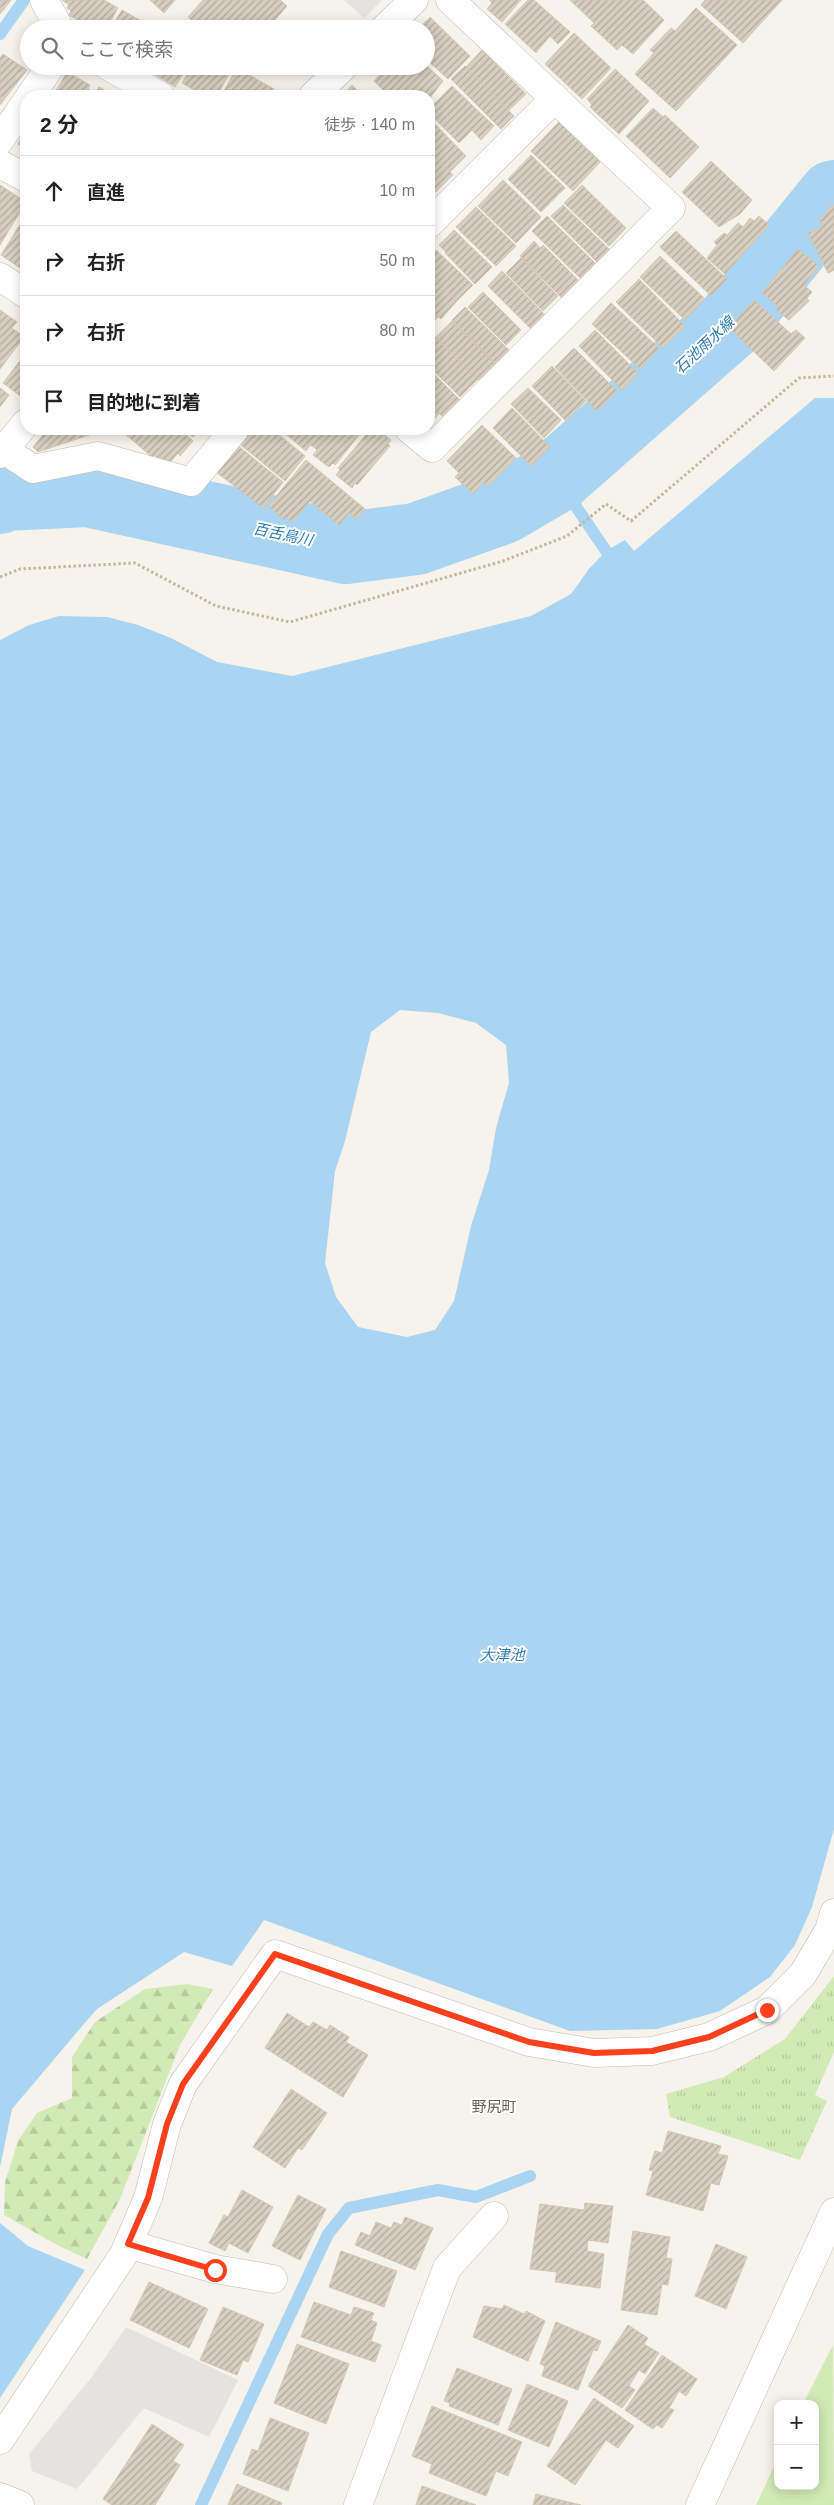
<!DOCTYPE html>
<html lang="ja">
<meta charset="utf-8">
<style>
:root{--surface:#fff;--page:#f6f6f6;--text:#222;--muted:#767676;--line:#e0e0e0}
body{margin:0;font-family:Arial,"Noto Sans JP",sans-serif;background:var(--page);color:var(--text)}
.controls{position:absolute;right:15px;bottom:15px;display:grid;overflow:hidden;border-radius:10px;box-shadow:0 2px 12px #0003}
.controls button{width:45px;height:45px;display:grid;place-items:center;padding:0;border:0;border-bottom:1px solid var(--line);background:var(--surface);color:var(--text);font:25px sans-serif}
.stop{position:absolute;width:15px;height:15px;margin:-11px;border:4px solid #fc3f1d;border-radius:50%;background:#fff}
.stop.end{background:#fc3f1d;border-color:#fff;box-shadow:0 1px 5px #0008}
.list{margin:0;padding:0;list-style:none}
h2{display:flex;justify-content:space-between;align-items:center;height:65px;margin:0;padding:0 20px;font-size:21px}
h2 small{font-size:16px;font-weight:400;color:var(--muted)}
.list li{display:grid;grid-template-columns:32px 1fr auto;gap:15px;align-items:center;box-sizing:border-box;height:70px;padding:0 20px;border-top:1px solid var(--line)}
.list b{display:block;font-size:19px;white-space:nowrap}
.list em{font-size:16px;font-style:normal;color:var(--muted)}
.icon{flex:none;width:28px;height:28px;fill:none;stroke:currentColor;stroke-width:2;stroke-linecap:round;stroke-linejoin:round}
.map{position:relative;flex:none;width:834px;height:2505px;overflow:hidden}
.search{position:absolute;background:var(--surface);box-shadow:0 2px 12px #0003;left:20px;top:20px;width:415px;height:55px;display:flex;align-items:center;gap:12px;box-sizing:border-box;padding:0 18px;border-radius:28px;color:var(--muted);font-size:19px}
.panel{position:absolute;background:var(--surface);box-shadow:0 2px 12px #0003;left:20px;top:90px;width:415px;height:345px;border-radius:20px}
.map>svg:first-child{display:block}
</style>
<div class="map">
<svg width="834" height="2505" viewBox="0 0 834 2505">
<defs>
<pattern id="grass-tufts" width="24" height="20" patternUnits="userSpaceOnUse" patternTransform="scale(1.25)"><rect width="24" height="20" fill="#d2eab5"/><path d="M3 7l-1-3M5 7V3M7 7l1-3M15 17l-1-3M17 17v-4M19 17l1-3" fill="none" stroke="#b6ca9c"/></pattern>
<pattern id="forest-firs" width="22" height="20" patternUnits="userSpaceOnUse" patternTransform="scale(1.25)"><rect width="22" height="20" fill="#d2eab5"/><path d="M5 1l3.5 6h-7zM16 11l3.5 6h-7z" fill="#b6ca9c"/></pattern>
<pattern id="building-hatch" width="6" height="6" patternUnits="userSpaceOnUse" patternTransform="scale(1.25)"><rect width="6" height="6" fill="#d8cfc1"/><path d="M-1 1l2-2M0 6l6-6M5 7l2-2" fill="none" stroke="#b1aa9e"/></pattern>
</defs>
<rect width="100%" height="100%" fill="#f6f3ec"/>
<!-- grass -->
<path fill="url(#grass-tufts)" d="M834,1976V2052L815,2095L827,2101L800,2160L670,2117L666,2094L724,2077L785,2039Z"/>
<!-- forest -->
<path fill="url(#forest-firs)" d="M187,1984L213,1989L180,2045L120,2199L87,2259L59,2246L4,2215L5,2182L18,2141L37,2113L72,2098V2057L95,2022L145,1989Z"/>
<!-- park -->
<path fill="#d2eab5" d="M833,2345L834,2505H756L778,2458V2486H815V2404H803Z"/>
<!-- parking -->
<g fill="#e5e3e0">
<path d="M344,0H382L364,18Z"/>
<path d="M126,2327L238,2380L209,2437L144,2408L77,2489L32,2471L29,2454L91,2378Z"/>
</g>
<!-- water -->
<g fill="#a9d4f2" fill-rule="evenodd">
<path d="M815,398H834V1829L812,1907L795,1945L770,1977L720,2011L657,2029L570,2031L264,1920L232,1966L184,1952L97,2009L89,2018L12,2109L0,2167V640L29,625L59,616L107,617L138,625L171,638L217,662L292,676L531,616L571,594L589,569L606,551L625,540L634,551ZM400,1010L438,1013L476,1023L506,1045L509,1083L496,1128L489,1170L471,1226L454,1301L435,1330L407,1337L358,1327L336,1297L325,1263L335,1171L345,1141L371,1032Z"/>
<path d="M0,2223L28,2246L85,2270L0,2398Z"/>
</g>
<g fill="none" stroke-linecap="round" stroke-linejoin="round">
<!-- stream -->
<g stroke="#a9d4f2" stroke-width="12">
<path d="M0,34L24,0"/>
<path d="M556,477L606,551"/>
<path d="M201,2505L328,2234L349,2208L438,2190L476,2197L530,2176"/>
</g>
<!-- river -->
<path stroke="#a9d4f2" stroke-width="72" d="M0,498L4,495L88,491L346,548L416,539L503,508L556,477L731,323L834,196"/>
</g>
<!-- building -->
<g fill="url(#building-hatch)" stroke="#d3c7b4">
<path d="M0,0H11L0,14Z"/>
<path d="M62,0H104L118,8L106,29H93L69,15L71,11L67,8L69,5Z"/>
<path d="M150,0H175L164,13Z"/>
<path d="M203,0H280L287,6L267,29H202L188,17Z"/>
<path d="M489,0H521L502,22L487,9L492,3Z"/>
<path d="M528,0H534L570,32L558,44L550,36L536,53L505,24Z"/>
<path d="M570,0H643L664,20L633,54L622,45L617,50L591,26L594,23Z"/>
<path d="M705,0H782L743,43L701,5Z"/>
<path d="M696,8L737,45L676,111L635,74L654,53L650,50L671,28L675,31Z"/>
<path d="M122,10L155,29H110Z"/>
<path d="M430,17L470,56L448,79L426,59V29H418Z"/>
<path d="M574,33L611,68L582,99L545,64Z"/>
<path d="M482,50L526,94L508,111L466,67Z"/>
<path d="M3,54L27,70L0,105V58Z"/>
<path d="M426,65L443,81L429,99V96H389L374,81L388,66Z"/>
<path d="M148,66H188L175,87L146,69Z"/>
<path d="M192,66H219L230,72L217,96H205L182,83Z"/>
<path d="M465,66L514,116L501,129L451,79Z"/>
<path d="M237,68L274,89L271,96H221Z"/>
<path d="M615,69L649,101L619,134L590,107L592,105L587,99Z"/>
<path d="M67,72L90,85L88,89L93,92L91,96H53Z"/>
<path d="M352,85L363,96H342Z"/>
<path d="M452,86L494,126L481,140L472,130L459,143L429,113V109Z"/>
<path d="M99,87L115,96H94Z"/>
<path d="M653,108L663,117L665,115L699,147L670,178L626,136Z"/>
<path d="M430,119L466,156L450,172L429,151Z"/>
<path d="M559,122L600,162L573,191L531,151Z"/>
<path d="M26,130V154L24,152L26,149L18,144Z"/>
<path d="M429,151L453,175L436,192L429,184Z"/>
<path d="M531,155L565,188L541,212L508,179Z"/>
<path d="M711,161L752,200L740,214L719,227L682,192Z"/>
<path d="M503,180L541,217L516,243L478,206Z"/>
<path d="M0,185L26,202L0,245Z"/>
<path d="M582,185L626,228L609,246L564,203Z"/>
<path d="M563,205L610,250L598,263L551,216Z"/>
<path d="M834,205V270L828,273L808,233L823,226L819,218L828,213L827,209Z"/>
<path d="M476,207L516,246L496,266L456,227Z"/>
<path d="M26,215V272L1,255Z"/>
<path d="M547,216L595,263L580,278L532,231Z"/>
<path d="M759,216L769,225L725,274L707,258L717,245L714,242L724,233L727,235L738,223L743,227L750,218L754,221Z"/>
<path d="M454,230L492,267L475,284L445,253L446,252L439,245Z"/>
<path d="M676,231L727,279L711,296L660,247Z"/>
<path d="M534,241L540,248L543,245L579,281L562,298L520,256Z"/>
<path d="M798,249L819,266L804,285L812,292L807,298L809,301L789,320L776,310L779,307L762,293Z"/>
<path d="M436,250L473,285L457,301L429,275V259Z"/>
<path d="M660,256L705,299L685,320L640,277Z"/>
<path d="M521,258L558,296L543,311L506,273Z"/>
<path d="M502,271L546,316L532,330L488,286Z"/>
<path d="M429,275L457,301L441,319L429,308Z"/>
<path d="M639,279L685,326L663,348L616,302Z"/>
<path d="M483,292L521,330L506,345L468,307Z"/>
<path d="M754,300L791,334L796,330L805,338L774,371L729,328Z"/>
<path d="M611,303L659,348L640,369L592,324Z"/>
<path d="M465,307L510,351L497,365L452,320Z"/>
<path d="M429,308L438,317L429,327Z"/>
<path d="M0,310L17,322L12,328L24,337L0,369Z"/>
<path d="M452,321L496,365L480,381L436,337Z"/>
<path d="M595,330L638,373L622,390L579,346Z"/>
<path d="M435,337L478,379L460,397L429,366V343Z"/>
<path d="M574,348L617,391L597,411L555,367Z"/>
<path d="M26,353V392L22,397L3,383Z"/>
<path d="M552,366L586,401L566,421L532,386Z"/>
<path d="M429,369L461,401L444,418L429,403Z"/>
<path d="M0,388L9,395L0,407Z"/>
<path d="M528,388L561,420L544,438L511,404Z"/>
<path d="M429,404L439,414L429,424Z"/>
<path d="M512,408L550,447L531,466L493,428Z"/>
<path d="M482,425L516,458L488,486L484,482L473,494L455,477L459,473L447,461Z"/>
<path d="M48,429H101L98,432L38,452L33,447Z"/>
<path d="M128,429H180L193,441L180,456L178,453L167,466L154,455L152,457L124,433Z"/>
<path d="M183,429H207L202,435L198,432L193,437Z"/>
<path d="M254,429H272L305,456L285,481L241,445Z"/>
<path d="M279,429H294L288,436Z"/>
<path d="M294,429H331L315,448L310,445L306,451L288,436Z"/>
<path d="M331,429H364L335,465L333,463L329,467L313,455L317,450L315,448Z"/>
<path d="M374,429H377L391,440L388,444L390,446L357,485L355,483L352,488L336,475L340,470L338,468L370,430L372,432Z"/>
<path d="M237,445L283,482L263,508L216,472Z"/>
<path d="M306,460L365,509L356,519L349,513L339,525L310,501L292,522L286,517L284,520L268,506Z"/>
<path d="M287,2013L309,2027L313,2022L327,2030L330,2025L349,2037L346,2042L368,2055L343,2097L265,2048Z"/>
<path d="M291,2089L327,2113L302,2150L298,2148L285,2168L253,2147Z"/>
<path d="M668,2131L721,2146L718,2154L728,2156L719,2185L711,2183L703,2211L646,2195L653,2171L649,2170L655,2151L662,2153Z"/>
<path d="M242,2190L273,2207L248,2253L229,2243L225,2251L209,2243L224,2215L228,2217Z"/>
<path d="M298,2195L326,2209L300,2260L272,2246Z"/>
<path d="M585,2203L613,2206L608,2243L588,2240L587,2251L604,2254L600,2288L555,2282L557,2272L530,2269L540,2204L584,2210Z"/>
<path d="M405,2217L433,2228L415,2270L355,2245L361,2232L370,2236L376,2222L391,2228L394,2222L402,2225Z"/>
<path d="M633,2231L670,2237L666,2258L672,2259L668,2285L662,2284L657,2315L621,2310Z"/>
<path d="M716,2244L747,2257L726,2309L695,2296Z"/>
<path d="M341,2251L397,2271L384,2307L329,2287Z"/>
<path d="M149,2282L208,2309L189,2348L130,2320Z"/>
<path d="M314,2302L351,2315L354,2307L374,2313L371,2320L377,2323L371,2341L381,2345L375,2362L301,2337Z"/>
<path d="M504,2305L524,2314L526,2311L545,2321L528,2361L473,2337L484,2306L502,2309Z"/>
<path d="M223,2307L264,2324L248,2362L243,2360L237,2375L200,2360Z"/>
<path d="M556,2322L601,2341L597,2351L593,2350L578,2390L542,2376L545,2366L540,2364Z"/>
<path d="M628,2325L648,2338L644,2344L659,2353L645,2374L639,2370L629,2386L635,2390L622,2408L588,2386Z"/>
<path d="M297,2344L349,2364L326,2424L274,2403Z"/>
<path d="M662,2355L697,2379L686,2396L679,2391L669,2408L674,2410L662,2428L657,2425L653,2429L625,2410Z"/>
<path d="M457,2368L512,2389L498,2425L449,2406L450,2403L444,2401Z"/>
<path d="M527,2384L568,2401L549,2447L508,2430Z"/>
<path d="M594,2398L634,2426L618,2448L606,2440L575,2485L547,2466Z"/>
<path d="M432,2406L522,2442L508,2476L496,2471L486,2496L429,2473L432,2464L412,2456Z"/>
<path d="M270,2418L309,2433L288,2491L243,2474L252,2449L258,2451Z"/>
<path d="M152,2424L184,2445L173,2461L180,2465L155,2505H112L103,2499Z"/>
<path d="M237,2484L282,2503L281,2505H228Z"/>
<path d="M422,2486L476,2505H416Z"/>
<path d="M536,2494L581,2505H533Z"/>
</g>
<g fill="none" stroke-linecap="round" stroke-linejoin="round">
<!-- minor casing -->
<g stroke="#c2bbae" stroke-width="29">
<g id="minor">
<path d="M44,0L60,29"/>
<path d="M384,29L414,0"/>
<path d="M108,66L160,96"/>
<path d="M30,96L51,66"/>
<path d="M313,96L344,66"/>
<path d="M0,140L26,102"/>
<path d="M0,164L26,178"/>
<path d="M429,224L555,98"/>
<path d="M0,277L26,294"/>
<path d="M409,429L432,448L671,208L450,0"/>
<path d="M4,450L33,469L98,456L191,482L235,429"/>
<path d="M0,454L26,423"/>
<path d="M128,2244L215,2269L273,2279"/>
<path d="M0,2497L20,2505"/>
<path d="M358,2505L447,2268L494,2216"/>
</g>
</g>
<!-- tertiary casing -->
<g stroke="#c2bbae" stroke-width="29">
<g id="tertiary">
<path d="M0,2440L124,2254L148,2198L167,2124L183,2084L275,1954L529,2042L594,2053L652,2051L709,2037L767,2010L803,1974L829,1930L834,1913"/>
<path d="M700,2505L834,2212"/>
</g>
</g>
<!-- path -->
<path stroke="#c4b79f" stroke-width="3" stroke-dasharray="2.5 2.5" stroke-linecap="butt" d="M0,577L20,569L135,563L216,606L290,622L503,561L567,536L606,504L631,521L799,378L834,376"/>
<!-- minor -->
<use href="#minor" stroke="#fff" stroke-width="28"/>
<!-- tertiary -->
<use href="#tertiary" stroke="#fff" stroke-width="28"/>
</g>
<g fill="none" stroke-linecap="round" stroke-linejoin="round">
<!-- route -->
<path stroke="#fc3f1d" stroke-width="6" d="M215,2270L128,2244L148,2198L167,2124L183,2084L275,1954L529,2042L594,2053L652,2051L709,2037L767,2010"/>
</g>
<g text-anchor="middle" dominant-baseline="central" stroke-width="4" stroke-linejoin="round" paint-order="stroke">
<!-- water labels -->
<g font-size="15" font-style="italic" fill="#2e7ab2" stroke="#fff">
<text transform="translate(704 345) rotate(-43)">石池雨水線</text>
<text transform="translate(283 534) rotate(12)">百舌鳥川</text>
<text x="502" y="1654">大津池</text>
</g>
<!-- neighbourhood labels -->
<g font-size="15" fill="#6e6250" stroke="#fff">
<text x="494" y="2106">野尻町</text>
</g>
</g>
</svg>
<div class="controls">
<button>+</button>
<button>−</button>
</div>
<div class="stop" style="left:215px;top:2270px"></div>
<div class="stop end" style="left:767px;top:2010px"></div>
<div class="search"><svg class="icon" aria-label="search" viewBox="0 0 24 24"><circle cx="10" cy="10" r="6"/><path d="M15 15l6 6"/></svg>ここで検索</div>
<section class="panel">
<h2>2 分<small>徒歩 · 140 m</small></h2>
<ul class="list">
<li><svg class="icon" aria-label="ahead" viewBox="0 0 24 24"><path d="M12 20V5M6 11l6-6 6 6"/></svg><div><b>直進</b></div><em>10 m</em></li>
<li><svg class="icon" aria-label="right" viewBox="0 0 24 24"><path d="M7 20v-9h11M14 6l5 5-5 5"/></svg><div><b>右折</b></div><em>50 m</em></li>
<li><svg class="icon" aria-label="right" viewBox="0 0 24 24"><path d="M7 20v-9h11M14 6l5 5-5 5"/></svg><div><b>右折</b></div><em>80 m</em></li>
<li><svg class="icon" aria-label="arrive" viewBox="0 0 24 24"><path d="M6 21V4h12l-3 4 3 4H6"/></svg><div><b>目的地に到着</b></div></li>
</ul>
</section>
</div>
